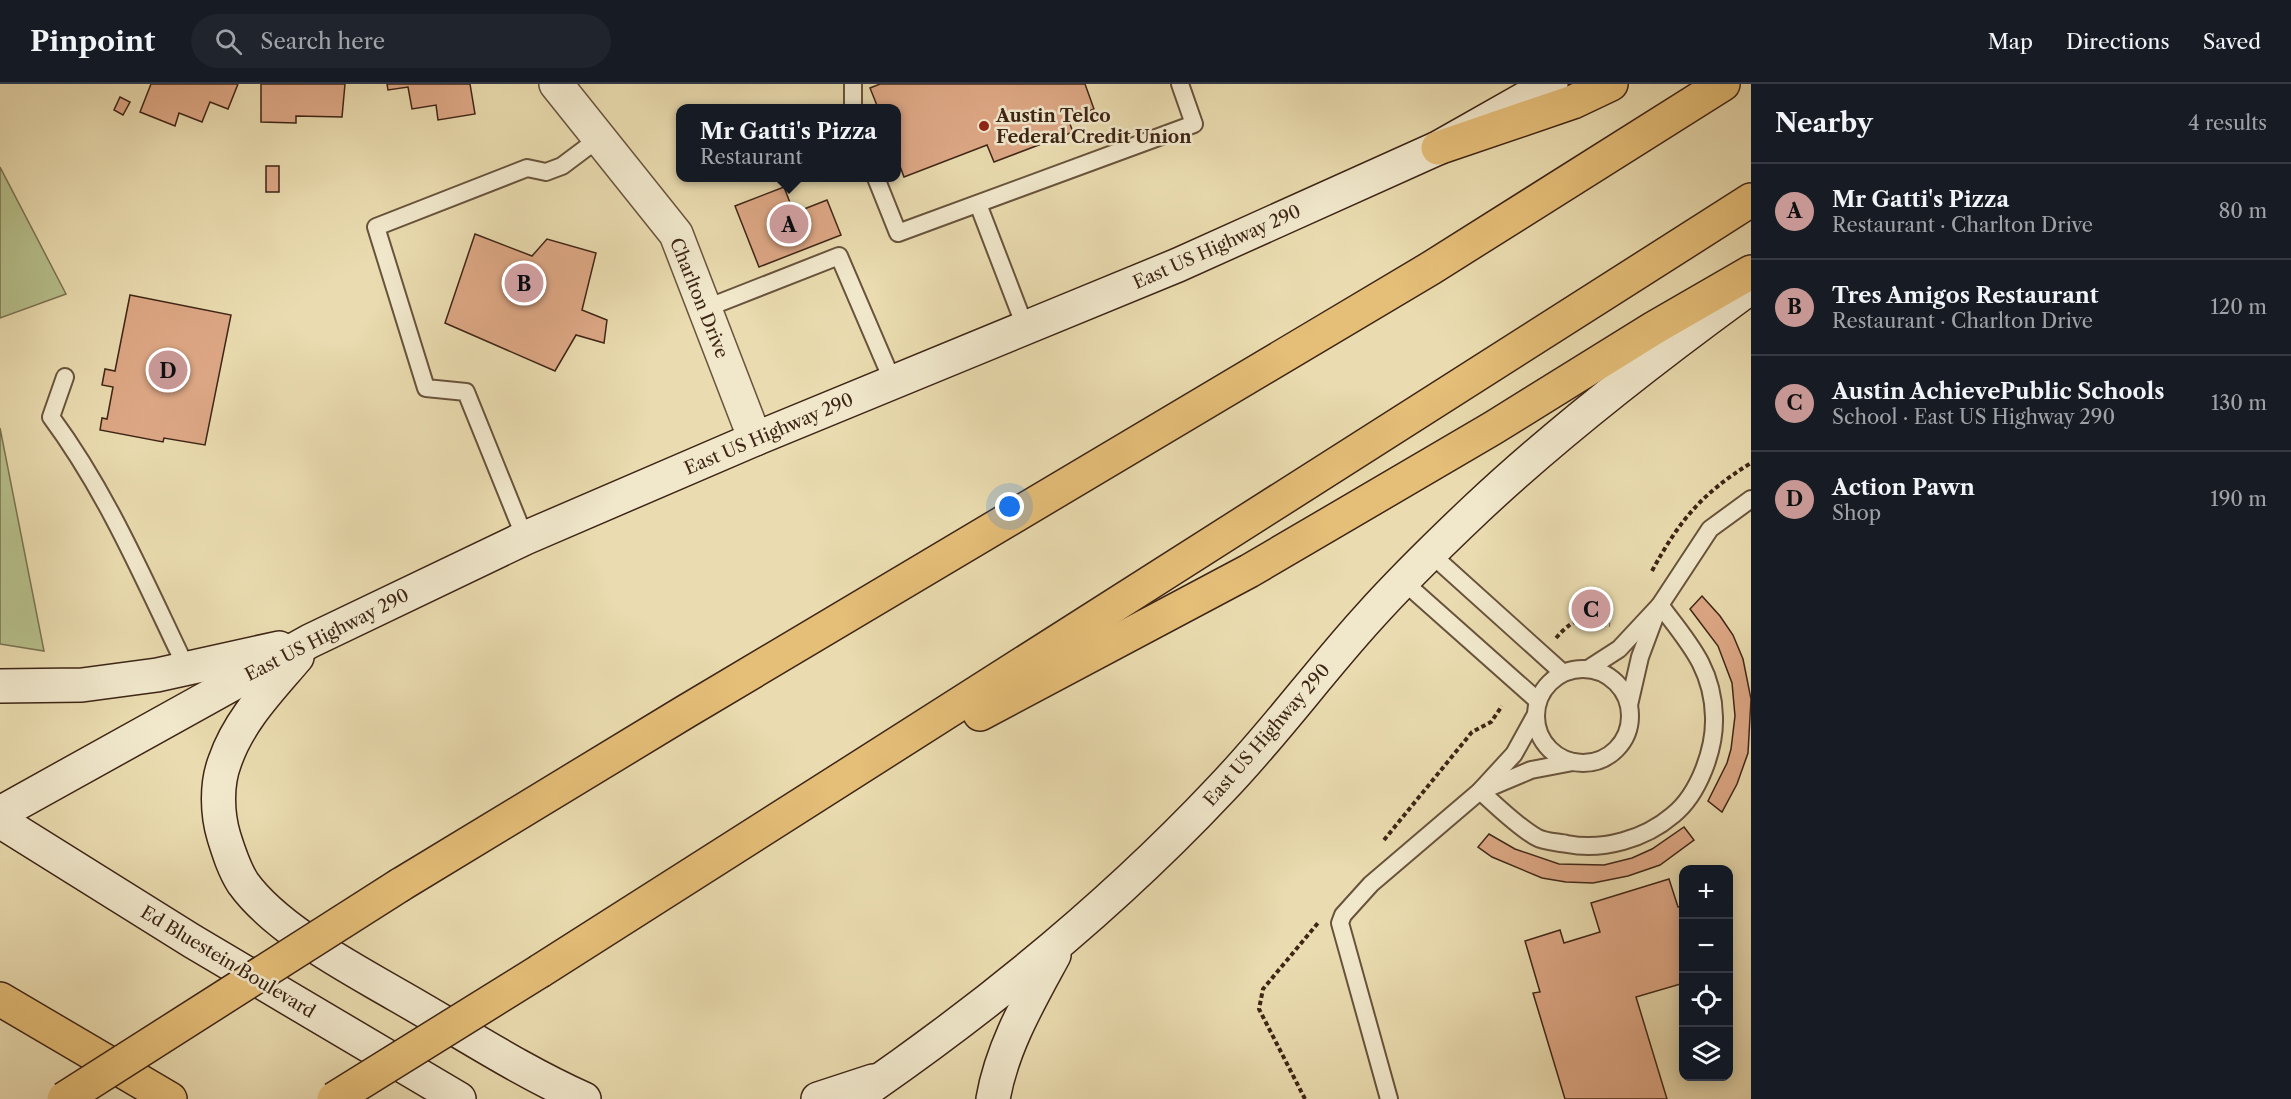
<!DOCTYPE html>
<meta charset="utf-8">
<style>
:root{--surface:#171b24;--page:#20242c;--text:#f1f3f6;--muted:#9ea1a6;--line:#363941;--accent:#c59692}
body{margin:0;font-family:"Libre Caslon Text",serif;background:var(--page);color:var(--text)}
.controls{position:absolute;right:18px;bottom:18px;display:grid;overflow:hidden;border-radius:12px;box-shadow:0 3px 15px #0003}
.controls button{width:54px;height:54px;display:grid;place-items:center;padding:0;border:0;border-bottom:2px solid var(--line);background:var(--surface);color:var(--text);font:30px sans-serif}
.you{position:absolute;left:1010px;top:423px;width:21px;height:21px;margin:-15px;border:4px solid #fff;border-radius:50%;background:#1a73e8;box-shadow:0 0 0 9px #1a73e833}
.badge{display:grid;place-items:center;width:39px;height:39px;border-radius:50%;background:var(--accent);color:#111;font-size:20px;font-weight:700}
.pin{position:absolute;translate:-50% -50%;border:3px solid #fff;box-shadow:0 2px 6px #0006}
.popup{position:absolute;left:676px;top:20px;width:225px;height:78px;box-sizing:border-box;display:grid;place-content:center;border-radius:12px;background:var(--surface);filter:drop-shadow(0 2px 4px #0005);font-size:20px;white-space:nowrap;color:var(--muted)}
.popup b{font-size:22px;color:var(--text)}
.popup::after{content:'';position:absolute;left:50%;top:100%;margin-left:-12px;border:12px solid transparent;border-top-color:var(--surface)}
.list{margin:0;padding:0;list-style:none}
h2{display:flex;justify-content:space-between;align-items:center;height:78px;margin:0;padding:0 24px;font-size:26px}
h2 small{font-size:20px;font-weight:400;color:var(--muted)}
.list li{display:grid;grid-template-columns:39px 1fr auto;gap:18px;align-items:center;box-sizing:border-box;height:96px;padding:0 24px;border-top:2px solid var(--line)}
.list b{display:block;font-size:22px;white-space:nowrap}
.list p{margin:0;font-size:20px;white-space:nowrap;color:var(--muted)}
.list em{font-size:20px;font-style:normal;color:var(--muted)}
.icon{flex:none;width:33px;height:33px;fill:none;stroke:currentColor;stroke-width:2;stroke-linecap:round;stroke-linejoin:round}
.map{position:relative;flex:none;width:1751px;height:1015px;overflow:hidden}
header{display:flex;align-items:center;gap:36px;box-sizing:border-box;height:84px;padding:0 30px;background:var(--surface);border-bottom:2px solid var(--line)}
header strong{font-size:28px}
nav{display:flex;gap:33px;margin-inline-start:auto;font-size:21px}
.search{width:420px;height:54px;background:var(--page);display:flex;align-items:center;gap:15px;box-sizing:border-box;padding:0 21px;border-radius:33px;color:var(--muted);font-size:22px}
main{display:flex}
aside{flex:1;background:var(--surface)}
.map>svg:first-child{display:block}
</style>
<header>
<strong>Pinpoint</strong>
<div class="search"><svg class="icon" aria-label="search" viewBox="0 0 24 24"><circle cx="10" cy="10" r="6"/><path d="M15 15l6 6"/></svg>Search here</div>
<nav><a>Map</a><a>Directions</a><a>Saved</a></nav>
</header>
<main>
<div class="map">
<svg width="1751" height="1015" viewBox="0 0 1751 1015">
<rect width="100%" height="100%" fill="#eadcb0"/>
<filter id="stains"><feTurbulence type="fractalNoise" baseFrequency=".00333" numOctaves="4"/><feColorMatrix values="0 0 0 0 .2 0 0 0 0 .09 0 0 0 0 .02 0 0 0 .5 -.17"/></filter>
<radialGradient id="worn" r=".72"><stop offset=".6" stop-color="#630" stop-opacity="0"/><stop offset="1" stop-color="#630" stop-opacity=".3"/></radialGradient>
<!-- green -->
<g fill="#b6c08c" stroke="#7a7251" stroke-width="1.5">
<path d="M0,83L66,210L0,234Z"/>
<path d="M0,344L44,567L0,560Z"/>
</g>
<!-- building -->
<g fill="#dea886" stroke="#3e2516" stroke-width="1.5">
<path d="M151,0H238L228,25L210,18L202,38L179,29L175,42L140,28Z"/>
<path d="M261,0H345L342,33L296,32V39L261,38Z"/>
<path d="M387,0H470L475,30L438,36L436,21L412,25L408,3L388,6Z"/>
<path d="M880,0H1085L1094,25L1068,35L1073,48L994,78L987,61L904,93L897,74V24H878L870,4Z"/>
<path d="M120,13L130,18L123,31L114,26Z"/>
<rect x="266" y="82" width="13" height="26"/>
<path d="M784,103L794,129L827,116L841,151L759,183L735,122Z"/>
<path d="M475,150L532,172L547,155L596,169L582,226L607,236L604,259L576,251L555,287L445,239Z"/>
<path d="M130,211L231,231L205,361L164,354L163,358L100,346L102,334L107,335L113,303L102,301L105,285L115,287Z"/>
<path d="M1702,512L1720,532L1733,551L1743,575L1751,615L1748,669L1737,700L1722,728L1708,717L1727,679L1731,665L1735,632L1732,599L1718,562L1690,525Z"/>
<path d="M1684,743L1694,756L1660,781L1628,792L1593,799L1566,798L1542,794L1492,773L1478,763L1489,750L1515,765L1559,780L1604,781L1632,774L1652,765Z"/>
<path d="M1669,795L1678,823L1684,822V899L1636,913L1667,1015H1565L1533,909L1540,908L1525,857L1560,846L1564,859L1600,848L1591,819Z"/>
</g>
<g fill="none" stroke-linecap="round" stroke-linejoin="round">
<!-- lane casing -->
<g stroke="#69533c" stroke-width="20">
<g id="lane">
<path d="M853,0V24"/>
<path d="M876,94L898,149L1194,40L1180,0"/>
<path d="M978,120L1026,245"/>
<path d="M704,225L839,172L893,298"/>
<path d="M65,293L51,333C108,410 145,498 186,583"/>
<path d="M525,454L466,308L426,304L376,143L527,84L546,88L562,82L598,55"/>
<path d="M1431,470L1563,589"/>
<path d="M1404,498L1538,617"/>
<path d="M1588,585L1619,565L1660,521L1710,445L1751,415"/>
<circle cx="1583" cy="632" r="47"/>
<path d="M1629,621L1640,573L1656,530"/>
<path d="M1486,705L1531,686L1573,678"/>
<path d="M1480,707C1496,721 1518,743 1536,753C1544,758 1558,758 1567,760C1603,767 1645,755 1673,731C1699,710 1715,665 1714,633C1713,584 1688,558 1660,521"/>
<path d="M1389,1015L1340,839L1343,831L1371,800L1480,707L1514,670L1535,632"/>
</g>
</g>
<!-- street casing -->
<g stroke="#69533c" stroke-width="36">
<path id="street" d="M556,0L676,150L755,355"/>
</g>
<!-- secondary casing -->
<g stroke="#3e2516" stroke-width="36">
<g id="secondary">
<path d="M297,573C270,605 239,636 225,677C216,700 217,730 224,753C229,769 234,785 243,799C276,845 349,883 397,911C459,946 519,986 584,1015"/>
<path d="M0,602L82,601L157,591L279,564"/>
<path d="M0,729L310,557L525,454L755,355L1178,181L1438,64L1551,0"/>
<path d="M0,737L192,857L459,1015"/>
<path d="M818,1015L873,997"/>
<path d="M853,1015C986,924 1111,822 1221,705C1273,651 1318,589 1368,534C1402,496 1439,460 1476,425C1561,345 1656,272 1751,203"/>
<path d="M993,1015C1002,963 1029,917 1054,871"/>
</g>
</g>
<!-- highway casing -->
<g stroke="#3e2516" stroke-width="36">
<g id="highway">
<path d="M1438,64L1573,18L1611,0"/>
<path d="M980,630L1249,487L1493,344L1654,244L1751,188"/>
<path d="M400,801L685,628L1431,184L1723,0"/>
<path d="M540,887L1751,116"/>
<path d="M0,915L170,1015"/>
</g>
</g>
<!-- path -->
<g stroke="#3e2516" stroke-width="4" stroke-dasharray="4.5 3" stroke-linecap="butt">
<path d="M1652,487C1679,437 1702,409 1751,379"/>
<path d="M1556,554C1579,528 1582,538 1610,541"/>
<path d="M1384,756L1472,648L1491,638L1502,622"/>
<path d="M1305,1015L1259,925L1263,905L1318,839"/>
</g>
<!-- lane -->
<use href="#lane" stroke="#f1e8cc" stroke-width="16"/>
<!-- street -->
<use href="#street" stroke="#f1e8cc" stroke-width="33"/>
<!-- secondary -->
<use href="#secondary" stroke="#f1e8cc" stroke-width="33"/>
<!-- highway -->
<use href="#highway" stroke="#e5be78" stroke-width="33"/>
<!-- highway-bridge casing -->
<g stroke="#3e2516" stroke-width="36" stroke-linecap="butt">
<g id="highway-bridge">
<path d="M64,1015L400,801"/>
<path d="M334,1015L540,887"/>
</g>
</g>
<!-- highway-bridge -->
<use href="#highway-bridge" stroke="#e5be78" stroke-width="33"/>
</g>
<!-- markers -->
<circle fill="#8f2418" stroke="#f1e8cc" stroke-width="2" cx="984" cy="42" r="6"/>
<g text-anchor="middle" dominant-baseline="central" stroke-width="5" stroke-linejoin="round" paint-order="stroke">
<!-- poi labels -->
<g font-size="18" font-weight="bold" fill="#3e2516" stroke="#f1e8cc" text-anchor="start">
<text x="996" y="32">Austin Telco<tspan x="996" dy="21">Federal Credit Union</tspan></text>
</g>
<!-- street labels -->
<g font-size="18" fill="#3e2516" stroke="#f1e8cc">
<text transform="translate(1217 163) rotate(-24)">East US Highway 290</text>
<text transform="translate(699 214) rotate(68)">Charlton Drive</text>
<text transform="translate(769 350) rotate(-23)">East US Highway 290</text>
<text transform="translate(327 551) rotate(-27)">East US Highway 290</text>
<text transform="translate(1267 651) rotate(-49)">East US Highway 290</text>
<text transform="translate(228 878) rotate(31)">Ed Bluestein Boulevard</text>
</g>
</g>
<rect width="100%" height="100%" filter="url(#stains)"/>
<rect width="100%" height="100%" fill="url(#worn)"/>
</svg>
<div class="controls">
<button>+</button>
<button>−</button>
<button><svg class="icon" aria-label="locate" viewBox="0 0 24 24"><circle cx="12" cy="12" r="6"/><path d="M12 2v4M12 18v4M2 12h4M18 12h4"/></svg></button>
<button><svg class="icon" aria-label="layers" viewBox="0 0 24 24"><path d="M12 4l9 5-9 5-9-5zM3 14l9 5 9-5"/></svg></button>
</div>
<div class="you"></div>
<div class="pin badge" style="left:789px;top:140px">A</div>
<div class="popup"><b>Mr Gatti's Pizza</b>Restaurant</div>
<div class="pin badge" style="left:524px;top:199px">B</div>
<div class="pin badge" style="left:1591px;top:525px">C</div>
<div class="pin badge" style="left:168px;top:286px">D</div>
</div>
<aside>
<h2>Nearby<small>4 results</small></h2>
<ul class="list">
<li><span class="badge">A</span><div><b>Mr Gatti's Pizza</b><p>Restaurant · Charlton Drive</p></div><em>80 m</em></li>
<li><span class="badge">B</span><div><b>Tres Amigos Restaurant</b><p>Restaurant · Charlton Drive</p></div><em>120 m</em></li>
<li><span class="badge">C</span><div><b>Austin AchievePublic Schools</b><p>School · East US Highway 290</p></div><em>130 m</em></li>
<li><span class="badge">D</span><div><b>Action Pawn</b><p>Shop</p></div><em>190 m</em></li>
</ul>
</aside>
</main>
